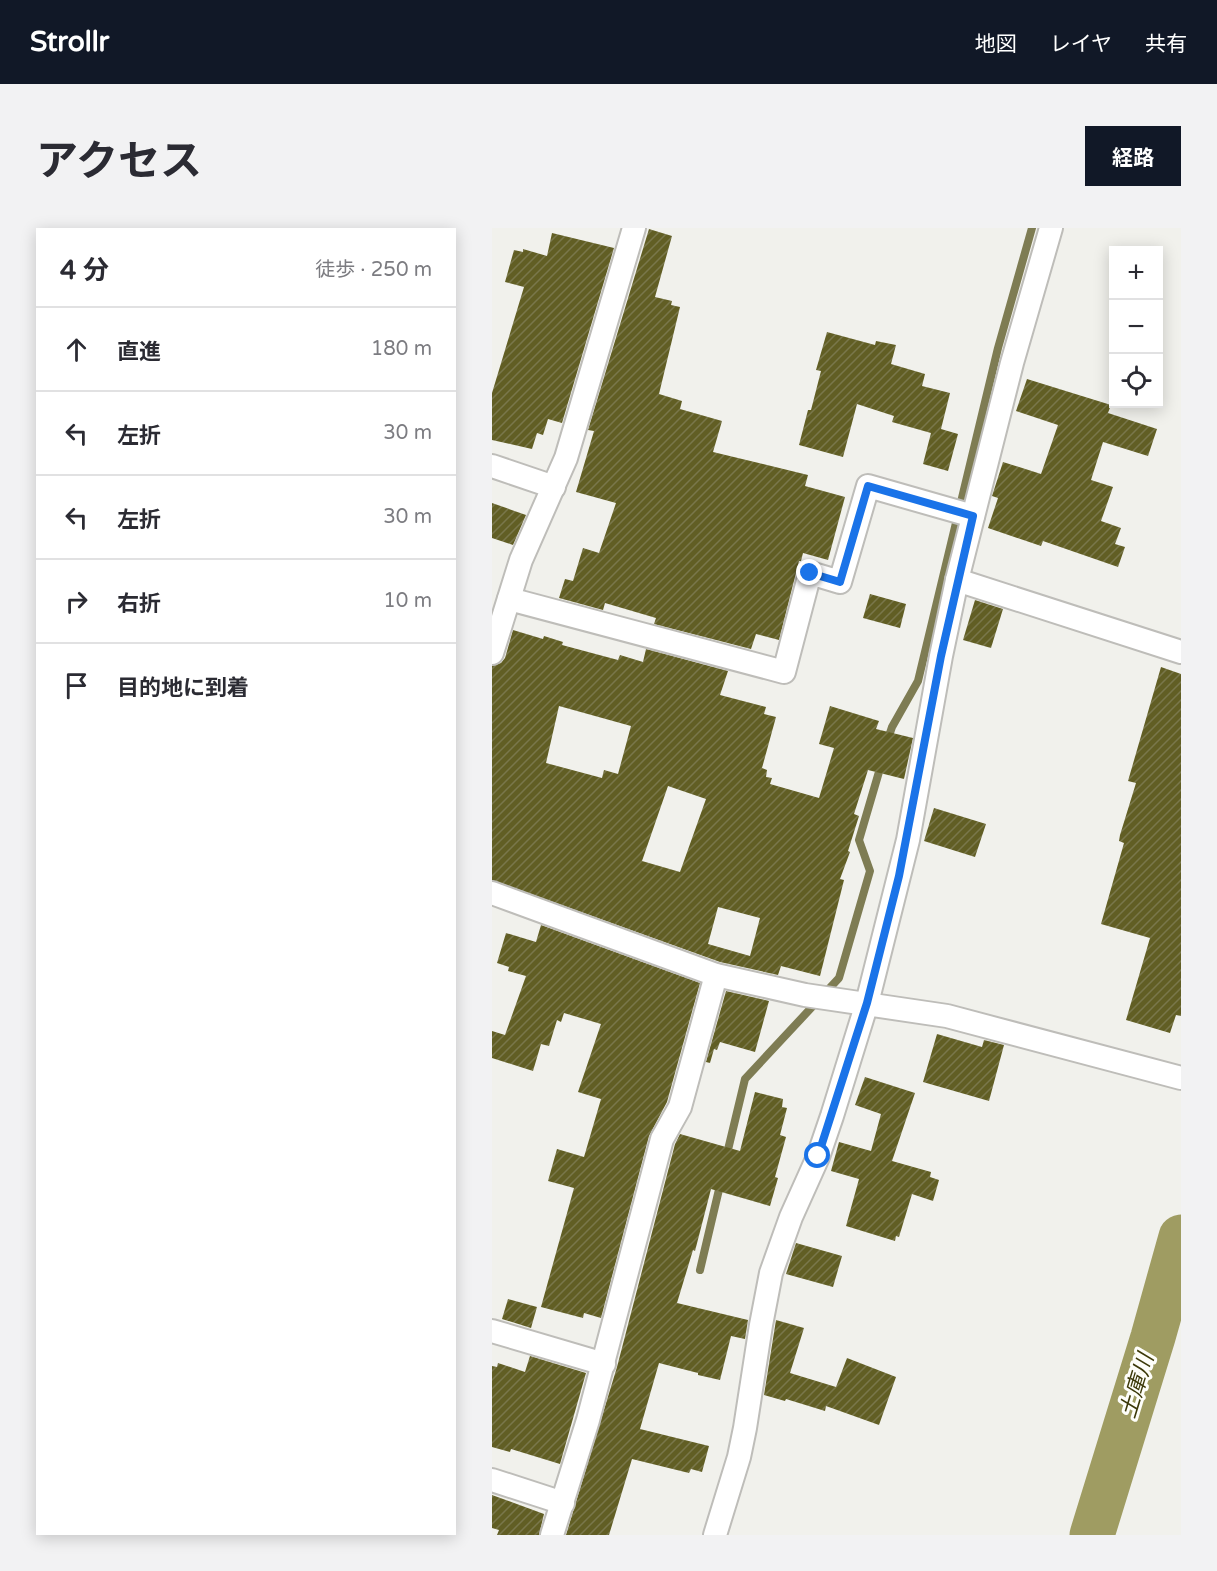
<!DOCTYPE html>
<html lang="ja">
<meta charset="utf-8">
<style>
:root{--surface:#fff;--page:#f2f2f3;--text:#2b2b33;--muted:#7c7c81;--line:#e1e1e2;--accent:#111827}
body{margin:0;font-family:"Varela Round","Noto Sans JP",sans-serif;background:var(--page);color:var(--text)}
.controls{position:absolute;right:18px;top:18px;display:grid;overflow:hidden;border-radius:0px;box-shadow:0 3px 15px #0003}
.controls button{width:54px;height:54px;display:grid;place-items:center;padding:0;border:0;border-bottom:2px solid var(--line);background:var(--surface);color:var(--text);font:30px sans-serif}
.stop{position:absolute;width:18px;height:18px;margin:-14px;border:4px solid #1a73e8;border-radius:50%;background:#fff}
.stop.end{background:#1a73e8;border-color:#fff;box-shadow:0 2px 6px #0008}
.list{margin:0;padding:0;list-style:none}
h2{display:flex;justify-content:space-between;align-items:center;height:78px;margin:0;padding:0 24px;font-size:26px}
h2 small{font-size:20px;font-weight:400;color:var(--muted)}
.list li{display:grid;grid-template-columns:39px 1fr auto;gap:18px;align-items:center;box-sizing:border-box;height:84px;padding:0 24px;border-top:2px solid var(--line)}
.list b{display:block;font-size:22px;white-space:nowrap}
.list em{font-size:20px;font-style:normal;color:var(--muted)}
.icon{flex:none;width:33px;height:33px;fill:none;stroke:currentColor;stroke-width:2;stroke-linecap:round;stroke-linejoin:round}
.map{position:relative;flex:none;width:689px;height:1307px;overflow:hidden;border-radius:0px}
header{display:flex;align-items:center;gap:36px;box-sizing:border-box;height:84px;padding:0 30px;background:var(--accent);color:#fff}
header strong{font-size:28px}
nav{display:flex;gap:33px;margin-inline-start:auto;font-size:21px}
.intro{display:flex;align-items:center;justify-content:space-between;box-sizing:border-box;height:144px;padding:0 36px}
h1{margin:0;font-size:42px}
.button{padding:15px 27px;border-radius:0px;background:var(--accent);color:#fff;font-size:21px;font-weight:700}
main{display:flex;gap:36px;padding:0 36px}
aside{flex:1;background:var(--surface);border-radius:0px;box-shadow:0 3px 15px #0003}
.map>svg:first-child{display:block}
</style>
<header>
<strong>Strollr</strong>
<nav><a>地図</a><a>レイヤ</a><a>共有</a></nav>
</header>
<div class="intro"><h1>アクセス</h1><a class="button">経路</a></div>
<main>
<aside>
<h2>4 分<small>徒歩 · 250 m</small></h2>
<ul class="list">
<li><svg class="icon" aria-label="ahead" viewBox="0 0 24 24"><path d="M12 20V5M6 11l6-6 6 6"/></svg><div><b>直進</b></div><em>180 m</em></li>
<li><svg class="icon" aria-label="left" viewBox="0 0 24 24"><path d="M17 20v-9H6M10 6l-5 5 5 5"/></svg><div><b>左折</b></div><em>30 m</em></li>
<li><svg class="icon" aria-label="left" viewBox="0 0 24 24"><path d="M17 20v-9H6M10 6l-5 5 5 5"/></svg><div><b>左折</b></div><em>30 m</em></li>
<li><svg class="icon" aria-label="right" viewBox="0 0 24 24"><path d="M7 20v-9h11M14 6l5 5-5 5"/></svg><div><b>右折</b></div><em>10 m</em></li>
<li><svg class="icon" aria-label="arrive" viewBox="0 0 24 24"><path d="M6 21V4h12l-3 4 3 4H6"/></svg><div><b>目的地に到着</b></div></li>
</ul>
</aside>
<div class="map">
<svg width="689" height="1307" viewBox="0 0 689 1307">
<defs>
<pattern id="building-hatch" width="6" height="6" patternUnits="userSpaceOnUse" patternTransform="scale(1.5)"><rect width="6" height="6" fill="#615e24"/><path d="M-1 1l2-2M0 6l6-6M5 7l2-2" fill="none" stroke="#79774b"/></pattern>
</defs>
<rect width="100%" height="100%" fill="#f1f1ec"/>
<g fill="none" stroke-linecap="round" stroke-linejoin="round">
<!-- stream -->
<g stroke="#7e7c53" stroke-width="8">
<path d="M395,514L400,499L426,453L506,120L540,0"/>
<path d="M234,930L253,851L347,750L378,643L367,612L389,537"/>
<path d="M208,1042L229,953"/>
</g>
<!-- river -->
<path stroke="#9f9c62" stroke-width="45" d="M600,1307L661,1109L689,1009"/>
</g>
<!-- building -->
<g fill="url(#building-hatch)" fill-rule="evenodd">
<path d="M157,1L180,8L163,69L180,73L179,77L188,79L167,166L190,173L188,181L230,193L221,224L316,247L313,258L353,269L336,332L311,325L309,333H307L287,412L264,406L259,421L162,396L164,390L113,375L111,382L67,370L73,351L81,353L91,320L107,325L124,275L84,264L102,203L96,202Z"/>
<path d="M60,5L122,20L70,195L56,191L51,207L45,205L40,221L0,212V165L32,59L13,54L22,22L31,24V21L55,28Z"/>
<path d="M335,104L383,117L384,113L404,117L399,136L433,146L430,158L458,165L449,201L466,206L456,243L431,236L439,205L400,194L402,188L365,176L351,229L307,217L316,182H319L329,143L324,142Z"/>
<path d="M535,151L619,177L616,185L665,201L656,228L611,214L599,252L621,259L609,293L629,300L623,316L633,319L626,339L551,313L549,318L496,300L506,270L500,268L511,234L549,246L566,197L524,183Z"/>
<path d="M0,275L34,287L21,317L0,310Z"/>
<path d="M378,366L414,376L408,400L371,390Z"/>
<path d="M483,372L511,381L499,420L471,412Z"/>
<path d="M21,402L51,411L52,408L71,414L70,417L126,432L128,427L151,434L154,421L236,443L228,467L274,479L272,486L284,489L270,540L275,542L274,549L280,550L278,556L327,570L342,520L327,516L338,478L387,493L384,501L421,510L412,551L376,542L362,586L367,588L356,623L358,624L348,651L352,652L328,748L289,738L286,747L228,734L0,652V438L9,435L13,430ZM67,478L139,498L126,546L112,542L110,550L54,535ZM176,558L214,571L188,644L150,633ZM226,679L268,690L258,728L216,716Z"/>
<path d="M669,439L689,446V788L684,787L678,805L634,792L658,710L609,696L632,615L627,613L628,607L644,555L636,553Z"/>
<path d="M442,580L494,596L483,629L432,613Z"/>
<path d="M49,697L208,755L175,874L157,908L109,1090L92,1085L91,1090L49,1079L82,960L56,953L65,921L92,929L109,871L86,864L109,796L72,785L69,794L65,792L57,818L49,816L41,843L0,830V803L13,807L34,748L16,743L17,739L5,735L14,705L44,714Z"/>
<path d="M234,763L277,773L263,824L228,814L225,822L222,821L218,835L214,834Z"/>
<path d="M445,806L490,819L492,812L512,817L497,873L431,854Z"/>
<path d="M373,849L423,865L400,933L439,944L438,949L447,952L441,973L420,966L407,1009L404,1008L403,1013L354,998L367,951L339,943L347,914L379,923L389,886L363,877Z"/>
<path d="M263,864L291,871L290,879L295,880L288,907L294,909L283,949L286,950L278,978L219,961L203,1023L201,1022L185,1075L256,1092L253,1111L239,1108L228,1152L206,1147V1145L167,1135L148,1201L217,1218L210,1244L199,1241L197,1245L140,1231L117,1307H74L125,1139L183,916L188,906L248,923Z"/>
<path d="M304,1015L350,1028L341,1059L294,1046Z"/>
<path d="M16,1071L45,1079L39,1100L10,1091Z"/>
<path d="M284,1092L312,1100L298,1145L344,1159L355,1130L404,1149L387,1197L334,1178L333,1183L294,1171L293,1173L272,1167Z"/>
<path d="M38,1128L94,1145L68,1236L19,1221L18,1224L0,1219V1138L5,1139L6,1135L33,1144Z"/>
<path d="M0,1267L52,1286L47,1307H5L7,1302L0,1300Z"/>
</g>
<g fill="none" stroke-linecap="round" stroke-linejoin="round">
<!-- minor casing -->
<g stroke="#bebdb9" stroke-width="26">
<g id="minor">
<path d="M0,238L62,259"/>
<path d="M465,352L689,424"/>
<path d="M17,371L292,444L318,345L348,354L376,258L481,288"/>
<path d="M0,425L29,332L74,230L142,0"/>
<path d="M0,665L224,747L313,767L455,788L689,850"/>
<path d="M0,1103L112,1136"/>
<path d="M0,1252L71,1275"/>
<path d="M60,1307L96,1192L170,911L188,879L224,747"/>
<path d="M223,1307L247,1229L253,1200L269,1097L279,1045L299,989L326,929L340,888L375,775L416,612L449,428L465,352L520,135L559,0"/>
</g>
</g>
<!-- minor -->
<use href="#minor" stroke="#fff" stroke-width="22"/>
</g>
<g fill="none" stroke-linecap="round" stroke-linejoin="round">
<!-- route -->
<path stroke="#1a73e8" stroke-width="8" d="M318,345L348,354L376,258L481,288L449,428L407,648L375,775L326,928"/>
</g>
<g text-anchor="middle" dominant-baseline="central" stroke-width="6" stroke-linejoin="round" paint-order="stroke">
<!-- water labels -->
<g font-size="22" font-style="italic" fill="#3c3909" stroke="#fefef9">
<text transform="translate(645 1158) rotate(-73)">土庫川</text>
</g>
</g>
</svg>
<div class="controls">
<button>+</button>
<button>−</button>
<button><svg class="icon" aria-label="locate" viewBox="0 0 24 24"><circle cx="12" cy="12" r="6"/><path d="M12 2v4M12 18v4M2 12h4M18 12h4"/></svg></button>
</div>
<div class="stop" style="left:326px;top:928px"></div>
<div class="stop end" style="left:318px;top:345px"></div>
</div>
</main>
